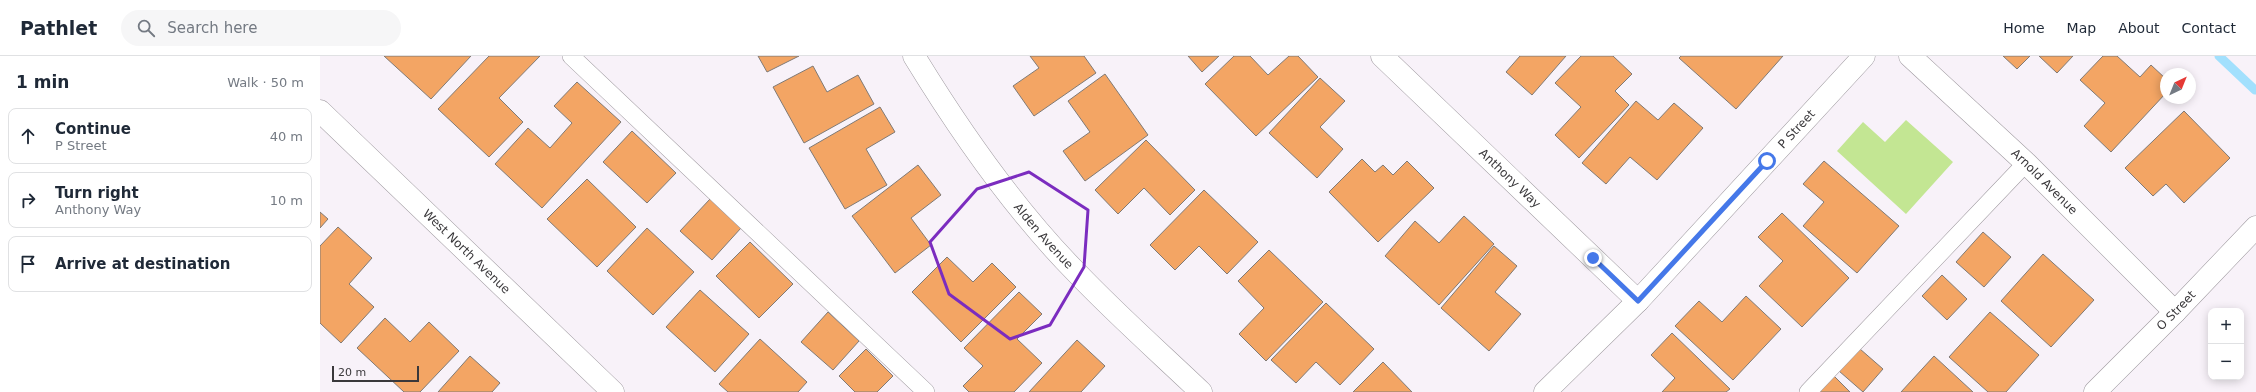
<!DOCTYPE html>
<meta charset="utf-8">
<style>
:root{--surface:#fff;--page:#f6f6f7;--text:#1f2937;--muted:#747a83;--line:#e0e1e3}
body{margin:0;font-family:"DejaVu Sans",sans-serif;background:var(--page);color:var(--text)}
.controls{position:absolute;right:12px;bottom:12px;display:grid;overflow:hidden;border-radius:8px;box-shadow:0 2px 10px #0003}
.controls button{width:36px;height:36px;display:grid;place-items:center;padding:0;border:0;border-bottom:1px solid var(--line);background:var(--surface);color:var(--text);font:20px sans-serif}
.compass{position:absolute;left:1840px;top:12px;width:36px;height:36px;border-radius:50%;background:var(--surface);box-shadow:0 2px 10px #0003;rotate:43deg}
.scale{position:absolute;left:12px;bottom:10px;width:87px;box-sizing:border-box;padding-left:4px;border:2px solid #3a383b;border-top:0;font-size:11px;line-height:14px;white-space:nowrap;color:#3a383b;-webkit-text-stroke:3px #f8f2f9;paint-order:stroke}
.stop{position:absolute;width:12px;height:12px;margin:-9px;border:3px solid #4578e9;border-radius:50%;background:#fff}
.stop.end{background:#4578e9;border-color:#fff;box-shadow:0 1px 4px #0008}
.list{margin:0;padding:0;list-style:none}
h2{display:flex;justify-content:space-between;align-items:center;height:52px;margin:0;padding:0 16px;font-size:17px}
h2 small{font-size:13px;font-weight:400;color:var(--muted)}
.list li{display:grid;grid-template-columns:26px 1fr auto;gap:12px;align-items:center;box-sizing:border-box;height:56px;margin:0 8px 8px;padding:0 8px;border:1px solid var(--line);border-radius:8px}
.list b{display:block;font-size:15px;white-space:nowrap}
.list p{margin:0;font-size:13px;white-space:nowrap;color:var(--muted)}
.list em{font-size:13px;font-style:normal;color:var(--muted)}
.icon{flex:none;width:22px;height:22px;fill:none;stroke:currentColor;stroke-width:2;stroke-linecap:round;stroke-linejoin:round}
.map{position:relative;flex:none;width:1936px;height:336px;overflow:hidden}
header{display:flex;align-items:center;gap:24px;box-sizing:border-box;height:56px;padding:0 20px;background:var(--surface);border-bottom:1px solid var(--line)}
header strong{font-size:19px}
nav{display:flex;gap:22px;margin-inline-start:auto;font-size:14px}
.search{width:280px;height:36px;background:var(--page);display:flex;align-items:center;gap:10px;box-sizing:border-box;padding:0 14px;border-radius:22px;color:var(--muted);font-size:15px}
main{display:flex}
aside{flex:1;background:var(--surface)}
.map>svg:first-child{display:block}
</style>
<header>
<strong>Pathlet</strong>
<div class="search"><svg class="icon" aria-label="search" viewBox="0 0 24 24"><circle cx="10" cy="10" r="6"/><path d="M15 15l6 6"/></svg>Search here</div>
<nav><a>Home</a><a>Map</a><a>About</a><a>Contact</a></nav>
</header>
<main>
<aside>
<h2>1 min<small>Walk · 50 m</small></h2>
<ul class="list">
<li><svg class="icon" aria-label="ahead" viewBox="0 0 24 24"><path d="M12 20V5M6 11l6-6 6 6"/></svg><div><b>Continue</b><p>P Street</p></div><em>40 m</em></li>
<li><svg class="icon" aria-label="right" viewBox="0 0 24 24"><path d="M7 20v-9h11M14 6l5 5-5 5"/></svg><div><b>Turn right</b><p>Anthony Way</p></div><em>10 m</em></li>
<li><svg class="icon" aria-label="arrive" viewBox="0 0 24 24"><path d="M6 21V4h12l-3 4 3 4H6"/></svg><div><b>Arrive at destination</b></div></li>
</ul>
</aside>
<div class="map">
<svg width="1936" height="336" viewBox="0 0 1936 336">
<rect width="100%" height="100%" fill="#f8f2f9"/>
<!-- green -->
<path fill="#c3e693" d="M1586,64L1633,106L1586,158L1517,95L1543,66L1565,86Z"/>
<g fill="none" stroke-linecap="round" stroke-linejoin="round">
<!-- stream -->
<path stroke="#a2e0fd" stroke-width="9" d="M1899,0L1935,34"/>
</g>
<!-- building -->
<g fill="#f3a564" stroke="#807a75">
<path d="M64,0H151L111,43Z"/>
<path d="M169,0H220L179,42L203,66L169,101L118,53Z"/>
<path d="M438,0H479L447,16Z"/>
<path d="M710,0H764L776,17L714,60L693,30L719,12Z"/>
<path d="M868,0H899L882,16Z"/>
<path d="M914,0H930L948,19L969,0H978L998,21L936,80L885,28Z"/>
<path d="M1200,0H1246L1212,39L1186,16Z"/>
<path d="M1261,0H1293L1312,18L1295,35L1309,49L1259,102L1235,79L1261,51L1235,27Z"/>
<path d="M1361,0H1463L1416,53L1359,2Z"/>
<path d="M1683,0H1710L1697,13Z"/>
<path d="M1719,0H1753L1737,17Z"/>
<path d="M1783,0H1797L1820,21L1831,9L1846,23V37L1791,96L1764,70L1785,47L1760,24Z"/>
<path d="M493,10L507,36L538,19L554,48L484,87L453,31Z"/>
<path d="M785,18L828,79L765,125L743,95L770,76L748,45Z"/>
<path d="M1000,22L1025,45L1000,71L1023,93L997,122L949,77Z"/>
<path d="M257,26L301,66L222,152L175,108L208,72L230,92L252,67L234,50Z"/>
<path d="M1316,45L1338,64L1354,47L1383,72L1337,124L1310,101L1286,128L1262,107Z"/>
<path d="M560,51L575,76L546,93L567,129L525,153L489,92Z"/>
<path d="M1864,55L1910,102L1864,147L1846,128L1833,140L1805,112Z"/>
<path d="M312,75L356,117L327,147L283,106Z"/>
<path d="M826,84L875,134L850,159L824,132L798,158L775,134Z"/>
<path d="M1042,103L1055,116L1063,109L1073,119L1087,105L1114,132L1058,186L1009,136Z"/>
<path d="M1504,105L1579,170L1537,217L1483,170L1504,146L1483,128Z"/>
<path d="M598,109L621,139L591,162L611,189L575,217L532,160Z"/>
<path d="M267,123L316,171L277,211L227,163Z"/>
<path d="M884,134L938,186L907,218L879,190L855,214L830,189Z"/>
<path d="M390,143L421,172L392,204L360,175Z"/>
<path d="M0,156L8,163L0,172Z"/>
<path d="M1462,157L1529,222L1482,271L1439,230L1463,205L1438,181Z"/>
<path d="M1144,160L1174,188L1119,249L1065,200L1095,165L1119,187Z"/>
<path d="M18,171L52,202L29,228L54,251L21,287L0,267V190Z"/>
<path d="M327,172L374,216L333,259L287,215Z"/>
<path d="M1663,176L1691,201L1664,231L1636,206Z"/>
<path d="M430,186L473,228L439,262L396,220Z"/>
<path d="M1174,190L1197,210L1175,236L1201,258L1169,295L1121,252Z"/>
<path d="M949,194L1003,246L946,305L919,278L944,252L918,225Z"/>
<path d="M1723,198L1774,244L1731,291L1681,245Z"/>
<path d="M627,201L653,226L672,207L696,231L641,286L592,236Z"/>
<path d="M1622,219L1647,243L1627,264L1602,240Z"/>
<path d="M380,234L429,278L395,316L346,271Z"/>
<path d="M699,236L722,258L697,283L722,307L694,336H649L643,330L663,310L644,292Z"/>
<path d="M1426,240L1461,273L1413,324L1355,270L1379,245L1402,266Z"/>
<path d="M1006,247L1054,293L1020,329L996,306L976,327L951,304Z"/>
<path d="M508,256L539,285L513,314L481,286Z"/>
<path d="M1670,256L1719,299L1686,336H1668L1629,301Z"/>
<path d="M65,262L90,286L109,266L139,295L100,336H84L37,292Z"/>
<path d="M1352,277L1410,333L1406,336H1342L1355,322L1331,299Z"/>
<path d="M440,283L487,326L478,336H408L399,328Z"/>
<path d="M757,284L785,310L761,336H709Z"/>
<path d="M1532,286L1563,313L1543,336L1511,308Z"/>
<path d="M546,293L573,320L557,336H535L519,320Z"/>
<path d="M150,300L180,327L172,336H118Z"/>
<path d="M1614,300L1653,336H1581Z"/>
<path d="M1063,306L1092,336H1033Z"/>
<path d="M1509,315L1530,336H1489Z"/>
</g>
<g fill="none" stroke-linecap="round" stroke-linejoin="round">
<!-- service casing -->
<g stroke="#9f9aa0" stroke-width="18">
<g id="service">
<path d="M251,0L606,336"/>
<path d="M1488,336L1706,107"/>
</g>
</g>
<!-- minor casing -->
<g stroke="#9f9aa0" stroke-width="23">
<g id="minor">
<path id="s1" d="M594,0C641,77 693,152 756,216C796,258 839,296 881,336"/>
<path id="s2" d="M1062,0L1318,245"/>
<path id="s3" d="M1590,0L1706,107L1855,256"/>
<path id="s4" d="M1225,336L1318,245L1544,0"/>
</g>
</g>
<!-- tertiary casing -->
<g stroke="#9f9aa0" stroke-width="23">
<g id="tertiary">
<path id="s5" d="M0,55L293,336"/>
<path id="s6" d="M1775,336L1855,256L1936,171"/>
</g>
</g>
<!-- service -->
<use href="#service" stroke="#fff" stroke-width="17"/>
<!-- minor -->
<use href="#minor" stroke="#fff" stroke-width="22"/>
<!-- tertiary -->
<use href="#tertiary" stroke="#fff" stroke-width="22"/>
</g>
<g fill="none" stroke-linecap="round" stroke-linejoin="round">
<!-- route -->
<path stroke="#4578e9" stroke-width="5" d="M1273,202L1318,245L1447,105"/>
</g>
<!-- marked area -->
<path fill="none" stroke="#7b2cbf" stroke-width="3" stroke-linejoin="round" d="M709,116L768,154L764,211L730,269L690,283L629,238L610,186L657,133Z"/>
<g text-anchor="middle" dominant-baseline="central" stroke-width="4" stroke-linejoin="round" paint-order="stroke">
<!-- street labels -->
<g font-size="12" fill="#3a383b" stroke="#f8f2f9">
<text stroke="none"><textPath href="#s4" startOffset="364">P Street</textPath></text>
<text stroke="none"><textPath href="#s2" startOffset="177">Anthony Way</textPath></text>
<text stroke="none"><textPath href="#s3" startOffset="184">Arnold Avenue</textPath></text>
<text stroke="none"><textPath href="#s1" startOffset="222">Alden Avenue</textPath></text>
<text stroke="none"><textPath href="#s5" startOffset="203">West North Avenue</textPath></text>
<text stroke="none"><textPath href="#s6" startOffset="115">O Street</textPath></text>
</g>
</g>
</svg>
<div class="controls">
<button>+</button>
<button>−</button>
</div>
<svg class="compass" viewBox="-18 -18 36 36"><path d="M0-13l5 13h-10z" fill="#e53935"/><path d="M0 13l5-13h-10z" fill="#747a83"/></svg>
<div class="scale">20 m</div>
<div class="stop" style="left:1447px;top:105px"></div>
<div class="stop end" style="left:1273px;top:202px"></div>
</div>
</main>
